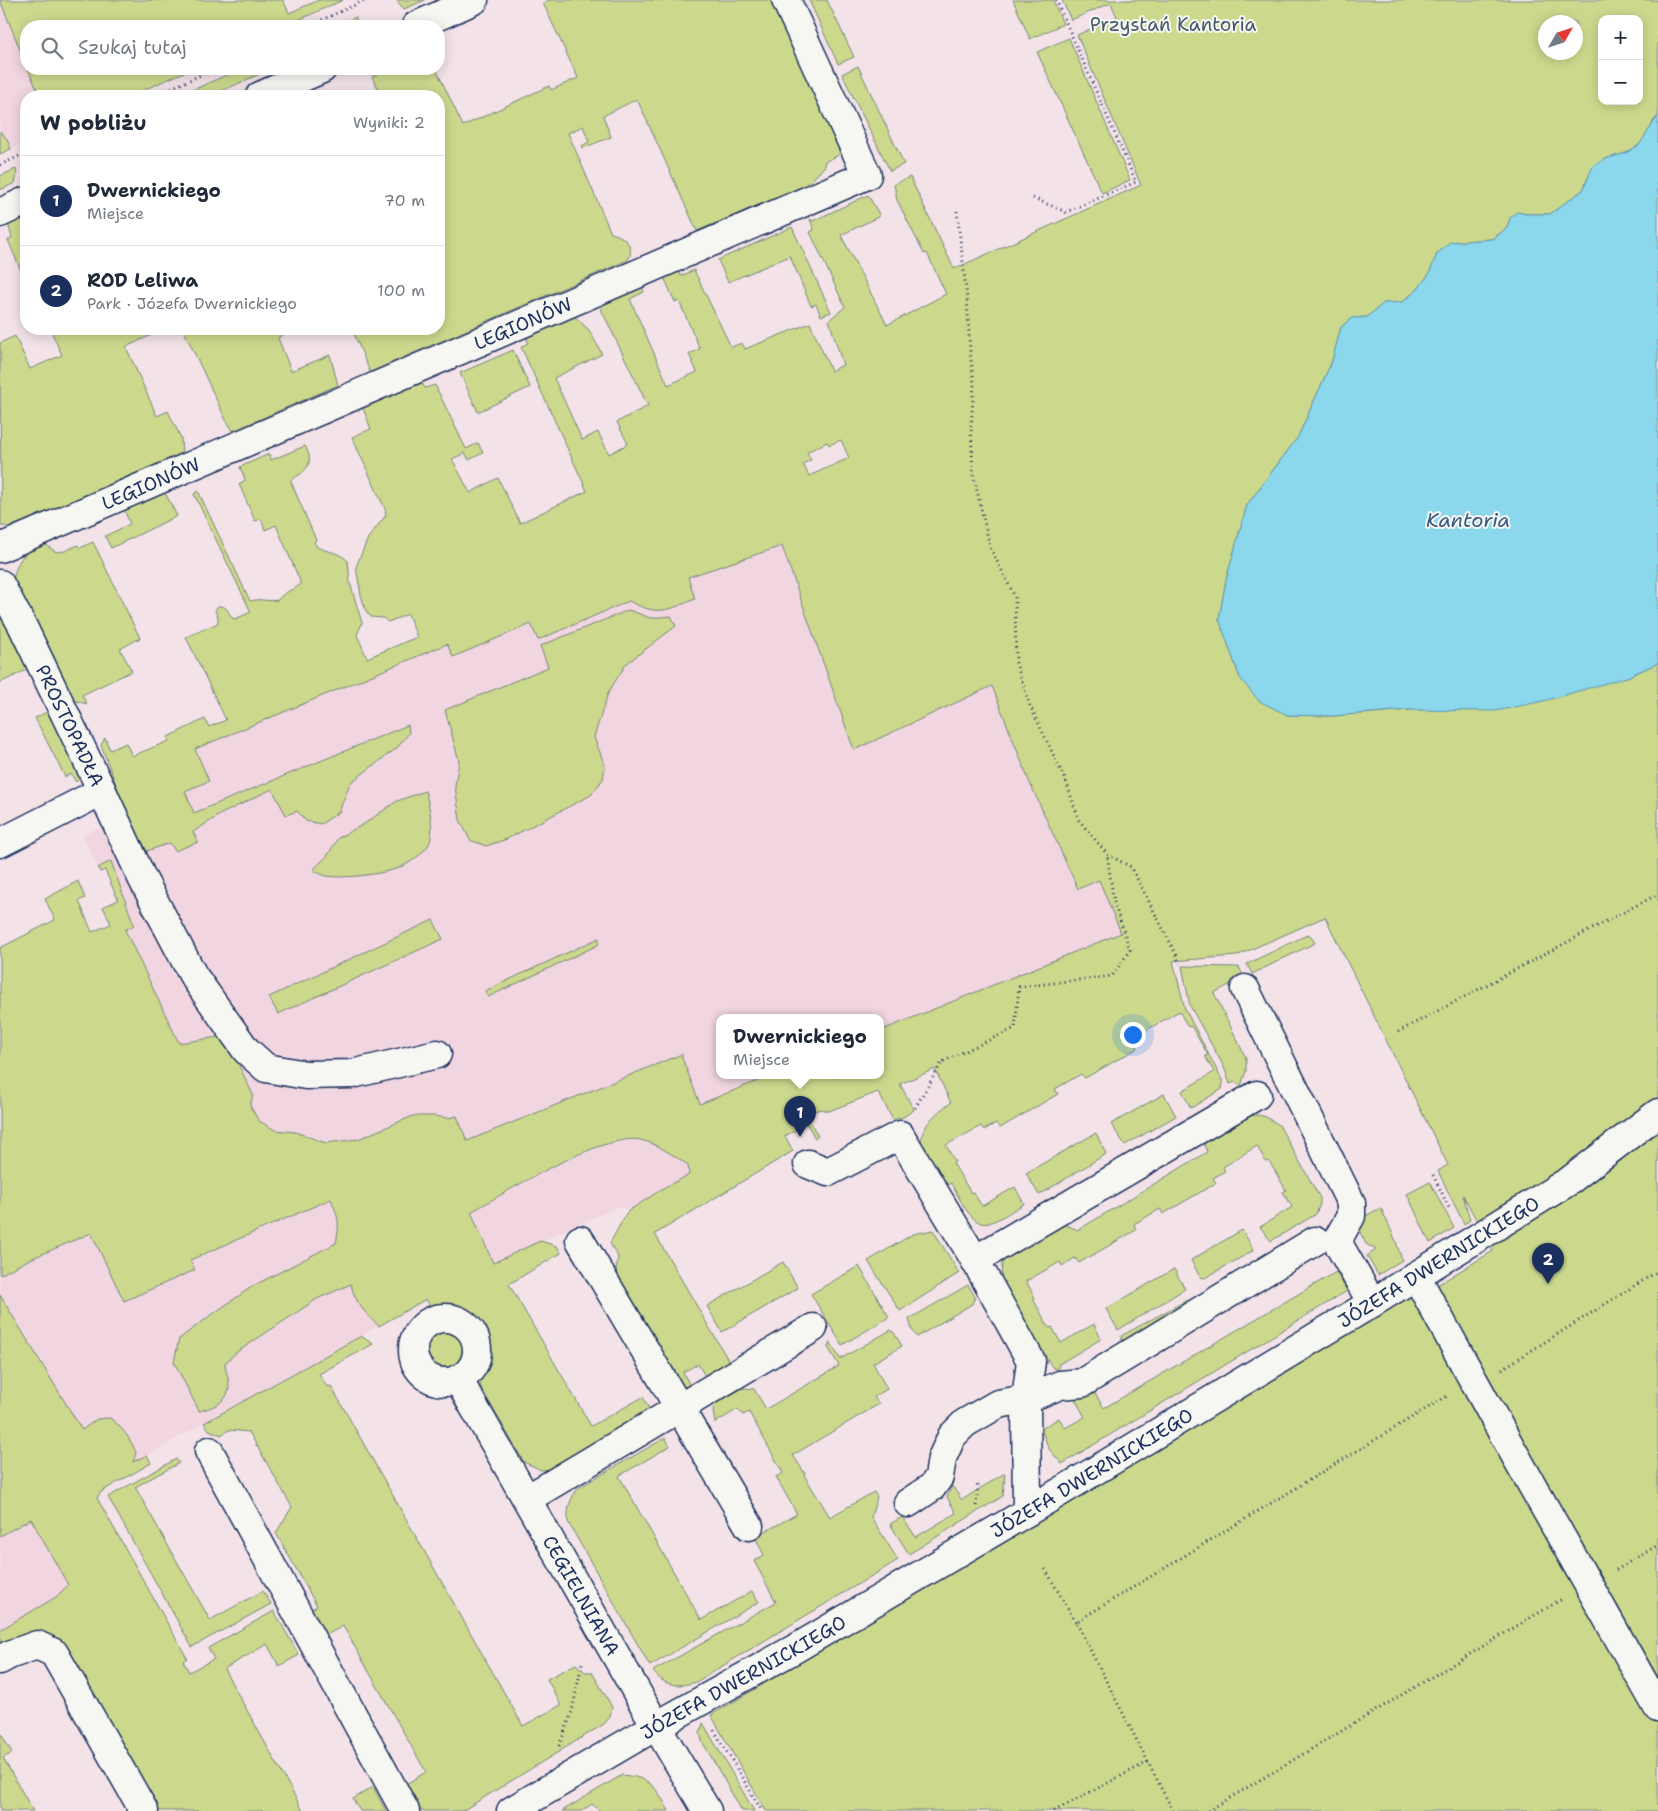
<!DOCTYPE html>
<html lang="pl">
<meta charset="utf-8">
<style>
:root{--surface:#fff;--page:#f6f6f7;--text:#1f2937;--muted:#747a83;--line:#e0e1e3;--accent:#1b2f5e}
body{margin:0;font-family:"Shantell Sans",sans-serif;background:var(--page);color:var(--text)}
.controls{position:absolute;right:15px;top:15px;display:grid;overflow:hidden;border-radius:10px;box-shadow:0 2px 12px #0003}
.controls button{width:45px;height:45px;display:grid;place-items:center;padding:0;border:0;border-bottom:1px solid var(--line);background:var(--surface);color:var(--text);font:25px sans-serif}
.compass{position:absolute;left:1538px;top:15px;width:45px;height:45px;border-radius:50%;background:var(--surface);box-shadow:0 2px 12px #0003;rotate:51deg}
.you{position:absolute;left:1132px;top:1034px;width:18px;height:18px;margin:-12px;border:4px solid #fff;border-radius:50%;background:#1a73e8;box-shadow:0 0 0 8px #1a73e833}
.badge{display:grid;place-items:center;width:32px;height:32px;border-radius:50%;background:var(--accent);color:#fff;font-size:16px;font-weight:700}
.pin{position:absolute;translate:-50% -41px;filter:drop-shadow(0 1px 2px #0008)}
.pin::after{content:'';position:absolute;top:26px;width:18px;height:15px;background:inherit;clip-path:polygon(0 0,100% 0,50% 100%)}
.popup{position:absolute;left:716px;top:1014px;width:168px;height:65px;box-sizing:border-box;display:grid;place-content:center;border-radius:10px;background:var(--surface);filter:drop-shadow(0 1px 4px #0005);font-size:16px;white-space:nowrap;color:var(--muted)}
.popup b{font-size:19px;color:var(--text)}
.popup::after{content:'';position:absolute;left:50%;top:100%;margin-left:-10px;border:10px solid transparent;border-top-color:var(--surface)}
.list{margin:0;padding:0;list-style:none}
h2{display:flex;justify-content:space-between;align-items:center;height:65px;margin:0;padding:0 20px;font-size:21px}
h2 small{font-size:16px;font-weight:400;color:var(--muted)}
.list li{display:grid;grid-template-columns:32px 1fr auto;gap:15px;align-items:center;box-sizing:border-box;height:90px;padding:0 20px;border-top:1px solid var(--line)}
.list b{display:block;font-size:19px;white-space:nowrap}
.list p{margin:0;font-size:16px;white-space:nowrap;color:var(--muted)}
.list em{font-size:16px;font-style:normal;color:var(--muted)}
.icon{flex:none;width:28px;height:28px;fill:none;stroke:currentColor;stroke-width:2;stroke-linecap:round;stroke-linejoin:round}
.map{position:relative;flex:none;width:1658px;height:1811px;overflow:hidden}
.search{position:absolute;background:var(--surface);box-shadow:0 2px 12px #0003;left:20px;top:20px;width:425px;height:55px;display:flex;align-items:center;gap:12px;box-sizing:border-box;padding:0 18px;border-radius:20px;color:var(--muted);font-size:19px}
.panel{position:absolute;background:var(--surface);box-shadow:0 2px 12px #0003;left:20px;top:90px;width:425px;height:245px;border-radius:20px}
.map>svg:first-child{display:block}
</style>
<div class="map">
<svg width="1658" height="1811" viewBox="0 0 1658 1811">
<rect width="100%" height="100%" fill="#f3e3e8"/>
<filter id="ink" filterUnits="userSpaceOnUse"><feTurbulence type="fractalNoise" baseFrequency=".02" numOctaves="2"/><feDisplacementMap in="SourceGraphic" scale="10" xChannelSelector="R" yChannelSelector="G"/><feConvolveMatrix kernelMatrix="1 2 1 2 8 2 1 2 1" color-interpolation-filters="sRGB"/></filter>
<g filter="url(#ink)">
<!-- built -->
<g fill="#f1d6e1" fill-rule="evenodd">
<path d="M0,0L26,54V69H32L44,96H26V142L0,154Z"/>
<path d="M782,546L854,749L992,686L1029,781L1078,889L1122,870L1163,963L822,1104L665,1187L631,1210L617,1207L493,1263L471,1212L538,1175L588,1150L616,1141L640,1140L665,1150L687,1164L650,1080L331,1200L338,1216L341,1239L365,1314L379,1326L32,1519L68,1585L56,1597L0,1630V997L134,925L111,861L98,868L83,835L127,815L108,767L468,623ZM720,1018H880V1076H720Z"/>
</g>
<!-- green -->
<g fill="#ccd98d" stroke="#748476" fill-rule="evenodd">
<path d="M0,0H283L289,13L319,0H343L285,26H26V64Z"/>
<path d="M396,0H425L404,9Z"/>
<path d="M550,0H773L841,151L837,156L824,162L825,166L811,181L801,187L697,231L637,99L603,116L611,137L583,148L582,146L589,142L583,126L568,133L611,233C624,236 636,246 628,260L370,372L352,329H439V96H382L372,77L390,69H436L463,126L549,86L551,90L578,78L543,3Z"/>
<path d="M809,0H827L854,57L838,64Z"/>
<path d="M1013,0H1053L1063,24L1030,39Z"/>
<path d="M1062,0H1658V116L1654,120L1649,131L1639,145L1626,153L1605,159L1588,177L1583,190L1550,214H1526L1517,212L1510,218L1507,228L1492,239L1450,242L1437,254L1429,274L1417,290L1402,302L1384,303L1367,317L1352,318L1341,327L1332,361L1298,437L1247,505L1226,580L1219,619L1240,678L1287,715L1333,716L1409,710L1627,677L1658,663V1811H766L711,1715L881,1615L1412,1295L1419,1296L1493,1251L1463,1195L1470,1220L1464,1224L1438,1171L1448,1165L1325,917L1236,956L1173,961L1185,1009L1223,1082L1222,1089L1191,1108L1182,1091L1214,1072L1205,1056L1208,1055L1191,1026L1188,1027L1179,1011L1145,1031L1147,1035L1135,1042L1138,1048L1085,1078L1081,1074L1055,1089L1058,1094L1000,1128L996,1123L984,1130L981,1126L946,1145L955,1162L953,1163L971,1193L973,1192L982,1206L1015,1187L1024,1204C1013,1210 1001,1219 989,1223C972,1229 958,1195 951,1183L945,1187C938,1175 927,1162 922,1150C916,1130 937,1111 951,1103L935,1069L900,1084L914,1110L903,1117L893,1120L878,1092L829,1111L820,1109L806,1115L818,1136L815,1138L807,1124L785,1136L793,1151L655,1234L731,1365L709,1383L698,1364L683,1372L690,1386L687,1389L682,1385L616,1271L618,1257L610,1243L627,1212L665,1187L689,1175L688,1165C674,1156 658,1144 641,1140C602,1132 507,1192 471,1212L493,1263L540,1241L557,1246L561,1253L509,1284L591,1426L643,1397L653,1417L560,1469L541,1470L524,1462L481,1388L478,1373L483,1351V1339L477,1327L468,1317L454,1311L443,1310L433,1311L426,1299L379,1326C366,1315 354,1301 351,1284L317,1299L237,1352L225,1363C225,1371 230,1380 229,1387C228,1403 211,1408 199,1411L174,1362L179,1339L207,1318L253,1286L336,1243C340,1223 339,1219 331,1199L190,1260L195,1270L124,1301L91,1233L28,1260L0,1275V948L55,920L45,899L78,881L85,898L79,901L92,932L111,924L103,907L118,900L105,870L100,872L98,868L111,861L134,925L125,930L179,1043L225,1036L253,1095L250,1106L259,1121L275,1130L295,1132L326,1143L358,1139L413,1116H434L448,1118L457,1116L467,1141L682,1054V1058L700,1104L770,1076H880V1031L1121,933L1099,880L1078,889L1029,781L992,686L854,750L782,546L688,577L695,599C667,611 657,616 629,601L538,640L531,624L453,657L447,644L195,749L209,781L185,791L194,813L408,725L409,733L397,748L350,783L339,812L321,824L306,821L297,811L286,815L272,789L221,814L193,832L198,842L175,851L170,843L147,851L142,841L137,840L101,745L105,738L110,750L126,743L132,756L169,741L168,737L205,719L209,727L226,720L186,637L218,623V617L215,610L218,606C227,605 228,612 232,618L235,619L251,612L194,494L198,491L250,601C262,598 266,602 278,600C283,592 293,590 300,585V581L276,525L265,530L261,519L255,521L239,484L244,481L245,479L240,467L269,454L271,460L305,446C315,463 307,471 291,480V482L316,540L314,542L317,547C327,552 340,552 348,561L350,583L362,623L357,635L367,658L417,637L408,614L388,622L383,618L371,617L366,611L361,595L356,567L368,538L386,515L385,509L352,437L371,429L363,408V403L419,378L425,388L435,385L466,449L478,443L483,453L469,460L465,453L452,459L470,493L498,478L520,523L587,491L521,347L528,343L526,333L571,313L589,330L602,354L554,378L582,440L598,432L609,454L628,444L617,422L648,406L602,311L601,301L641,284L644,292L630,299L668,385L697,372L689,354L700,349L679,301L675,302L663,275L677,268L681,276L694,270L731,347L742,343L745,349L810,323L831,371L843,365L829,320L845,307L810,232L814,230L810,219L813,221L868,195L880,216L841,235L887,325L946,294L927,253L924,254L897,200L894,184L910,177L954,269L1141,185L1077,35L1117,17L1111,3L1071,20ZM1602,19H1639V101H1602ZM1546,22H1576V52H1546ZM841,440L849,458L809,476L803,464L811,460L807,452L827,442L829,445Z"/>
<path d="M356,17V26H335Z"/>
<path d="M1069,38L1130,180L1102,193L1037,52Z"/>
<path d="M858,66L904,164L890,171L842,74Z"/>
<path d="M28,69H191L130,96H40Z"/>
<path d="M240,69H271L210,96H179Z"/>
<path d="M0,131L7,139L11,149L0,154Z"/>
<path d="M16,169L17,175L15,183L0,190V176Z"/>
<path d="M26,214V283L8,240L12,238L8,223Z"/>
<path d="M792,227L831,312L821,316L816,304L811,306L790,256L728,282L718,260Z"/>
<path d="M46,329H162V330L126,347L157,416L168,411L181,438L182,453L32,518L10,527L1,526L0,343L15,336L30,369L62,355L51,331L48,332Z"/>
<path d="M183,329H285L286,332L278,338L291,371L330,355L338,385L233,431L226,420Z"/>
<path d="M513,350L530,387L478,412L460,373Z"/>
<path d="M164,491L177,516L111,548L105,536L130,524L123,507Z"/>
<path d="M93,542L140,638L120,649L132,671L82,695L87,704L73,700L13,580C18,558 23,553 43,543L56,552L65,551L78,545L80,548Z"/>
<path d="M0,601L34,666L0,683Z"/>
<path d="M629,610L650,618L671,616L676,626L626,664L608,693L594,737L605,766L603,779L591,795L507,839L486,846L470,840L460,820L455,786L459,761L445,710L548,667L540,646Z"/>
<path d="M55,708L83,775L76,782L71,774L65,777L35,718Z"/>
<path d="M425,791C429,803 435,833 429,844C424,853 409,864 399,868C382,874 345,879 327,876C322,875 317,872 313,870L328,855L338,838L364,824L397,801Z"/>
<path d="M433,920L443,939L278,1014L269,997Z"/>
<path d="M1309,934L1315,943L1252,974L1247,964Z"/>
<path d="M599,938L598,945L488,997L485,991Z"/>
<path d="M1182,966L1239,967L1244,977L1214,993L1246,1058V1071L1241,1086L1235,1082L1230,1084L1224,1067L1190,1006Z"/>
<path d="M1164,1094L1176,1116L1125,1145L1111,1124Z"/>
<path d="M1259,1115L1266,1117L1279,1125L1320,1198V1204L1316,1214L1271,1241L1260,1227L1292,1207L1283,1192L1286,1190L1269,1161L1266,1162L1257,1146L1223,1167L1225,1171L1213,1178L1216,1183L1163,1214L1160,1209L1134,1224L1136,1230L1079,1263L1075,1258L1062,1266L1060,1262L1026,1281L1035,1298L1033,1299L1049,1328L1052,1327L1061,1343L1094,1324L1101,1339L1059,1364L1058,1370L1052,1367L1001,1281L1002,1263L1006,1257L1061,1223L1078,1230L1207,1152L1204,1145L1208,1138L1246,1116Z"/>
<path d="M1096,1133L1106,1154L1039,1195L1026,1173Z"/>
<path d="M1430,1182L1454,1228L1430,1243L1407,1194Z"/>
<path d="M1381,1208L1395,1239L1402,1260L1378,1275L1367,1256L1376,1250L1366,1244L1358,1228L1361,1218Z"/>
<path d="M933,1230L959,1273L900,1311L868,1261L913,1234Z"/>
<path d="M1242,1230L1254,1250L1205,1278L1200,1277L1191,1260Z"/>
<path d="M783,1262L798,1288L722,1332L707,1306Z"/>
<path d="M859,1266L889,1317L842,1345L811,1294Z"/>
<path d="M1174,1269L1185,1289L1118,1330L1106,1309Z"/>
<path d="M1336,1272L1347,1291L1062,1464L1049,1449L1041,1429L1059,1418L1065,1428L1085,1417L1075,1399L1092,1389L1104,1408Z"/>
<path d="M968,1285L975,1297L972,1304L917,1337L912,1330L909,1319Z"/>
<path d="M0,1295L82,1430L97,1419L110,1418C123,1428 130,1438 136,1453L133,1462L147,1455L151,1463L101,1492L97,1498L187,1658L183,1661L189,1672L214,1659L208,1648L274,1611L299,1655L279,1666L267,1644L224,1669L303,1811H153L65,1656L0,1654V1630L56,1597L68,1585L31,1519L0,1536Z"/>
<path d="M1187,1300L1195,1304L1124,1346L1121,1336Z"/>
<path d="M891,1330L894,1333L902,1346L873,1363L887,1389L874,1397L879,1404L793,1455L805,1474L804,1475L830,1517L874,1492L877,1497L871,1517L898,1560L696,1682C679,1687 664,1687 653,1671L776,1602L754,1561L764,1555L755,1537L797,1514L776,1477L783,1473L749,1412L743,1415L738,1409L715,1423L713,1411L714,1404L743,1388L754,1389L766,1409L839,1366L828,1347L830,1341L840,1359Z"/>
<circle cx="445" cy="1349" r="18"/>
<path d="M361,1336L373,1344L319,1374L327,1387L331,1386L523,1726L561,1705L547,1679L576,1664L585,1672H592L612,1707L610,1717L604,1724L462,1811H421L406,1784L426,1772L343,1626L315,1641L300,1616L317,1606L276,1533L292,1507L249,1432L229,1430L221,1435L209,1430L204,1423Z"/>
<path d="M665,1438L670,1446L619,1476L701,1620L752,1591L759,1602L650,1666L568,1522C567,1508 570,1499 578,1488Z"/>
<path d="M176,1459L179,1463L135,1487L210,1620L263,1591L271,1604L192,1647L108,1497Z"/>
<path d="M1005,1473L1003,1496L909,1554L890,1524L902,1517L916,1537L956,1513L947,1497L952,1486L962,1500Z"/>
<path d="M703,1723L754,1811H742L702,1741L700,1733Z"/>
<path d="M0,1732L12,1753L3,1758L33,1811H0Z"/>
<path d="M622,1775C652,1778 655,1786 669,1811H600L592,1804L581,1811H562Z"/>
<path d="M373,1787L386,1811H360L353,1799Z"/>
</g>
<!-- water -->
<path fill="#8bd7eb" stroke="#5e94b3" d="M1658,116V663L1627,677L1544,701L1495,711L1409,710L1333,716L1287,715L1259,701L1240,678L1219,619L1226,580L1247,505L1298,437L1332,361L1341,327L1352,318L1367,317L1384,303L1402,302L1417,290L1429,274L1437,254L1450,242L1493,239L1507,228L1510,218L1517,212L1526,214H1550L1583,190L1593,166L1605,159L1626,153L1639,145Z"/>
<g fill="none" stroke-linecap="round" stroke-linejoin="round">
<!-- minor casing -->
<g stroke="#1b2f5e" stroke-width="31">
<g id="minor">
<path d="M416,26L474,0"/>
<path d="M260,96L322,69"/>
<path d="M0,213L26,201"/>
<path id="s1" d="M0,548L867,175L786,0"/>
<path id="s2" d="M0,584L23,627L102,791L0,843"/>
<path d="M102,791L142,878L193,975L246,1050L266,1068L306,1075L352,1074L437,1054"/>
<path d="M1245,989L1351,1203V1216L1339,1237L1340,1247L1372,1303"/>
<path d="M808,1164L828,1172L900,1135L975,1260L1031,1361L1026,1399L1027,1512"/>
<path d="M580,1240L749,1526"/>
<path d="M975,1260L1257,1095"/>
<path d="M1416,1276L1497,1423L1658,1708"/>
<circle cx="445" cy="1350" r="32"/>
<path id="s3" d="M458,1379L647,1710L707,1811"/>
<path d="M209,1451L405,1811"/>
<path d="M527,1499L813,1328"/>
<path d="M908,1503L932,1487L939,1477L942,1458L952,1436L965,1423L998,1404L1026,1399L1060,1385L1082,1383L1315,1241"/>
<path d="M0,1660L9,1655L37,1645L54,1653L144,1811"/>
<path id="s4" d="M511,1811L656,1726L798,1647L1027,1512L1372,1303L1569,1181L1658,1113"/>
</g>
</g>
<!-- path -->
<g stroke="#1b2f5e" stroke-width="3" stroke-dasharray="1 4" stroke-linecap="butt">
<path d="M308,26L366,0"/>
<path d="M153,96L214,69"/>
<path d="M0,165L26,153"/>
<path d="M1033,198L1066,212L1136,182L1056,0"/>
<path d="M957,211L967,298L970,351L974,384L971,428L973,473L990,547L1015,597L1016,663L1030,706L1066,781L1079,820L1107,854L1131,867L1177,956L1179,964"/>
<path d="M1398,1032L1658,894"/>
<path d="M915,1108L942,1062L1015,1028L1019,987L1112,976L1130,950L1114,903L1107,854"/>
<path d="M1433,1175L1449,1208"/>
<path d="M1502,1369L1658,1271"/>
<path d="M976,1506L978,1484"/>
<path d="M1045,1569L1076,1622"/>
<path d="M1616,1570L1658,1545"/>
<path d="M714,1730L762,1811"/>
<path d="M559,1746L572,1712L582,1663"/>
<path d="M1054,1811L1148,1762"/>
<path d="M1173,1811L1076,1622L1447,1396"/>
<path d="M1208,1811L1562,1599"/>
</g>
<!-- minor -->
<use href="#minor" stroke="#f6f6f2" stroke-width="28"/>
</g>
</g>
<g text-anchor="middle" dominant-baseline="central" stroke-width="4" stroke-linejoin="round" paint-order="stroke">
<!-- park labels -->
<g font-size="19" fill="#475a6a" stroke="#f6f6f2">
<text x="1173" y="24">Przystań Kantoria</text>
</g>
<!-- street labels -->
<g font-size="19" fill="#1b2f5e" stroke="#f6f6f2">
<text stroke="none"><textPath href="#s1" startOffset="569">LEGIONÓW</textPath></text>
<text stroke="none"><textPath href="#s1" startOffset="164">LEGIONÓW</textPath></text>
<text stroke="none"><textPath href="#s2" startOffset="158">PROSTOPADŁA</textPath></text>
<text stroke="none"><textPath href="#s4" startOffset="1078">JÓZEFA DWERNICKIEGO</textPath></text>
<text stroke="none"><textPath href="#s4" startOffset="672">JÓZEFA DWERNICKIEGO</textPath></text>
<text stroke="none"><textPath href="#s3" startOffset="249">CEGIELNIANA</textPath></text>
<text stroke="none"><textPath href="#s4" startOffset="268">JÓZEFA DWERNICKIEGO</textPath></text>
</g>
<!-- water labels -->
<g font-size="20" font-style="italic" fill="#375981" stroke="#f6f6f2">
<text x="1468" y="520">Kantoria</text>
</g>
</g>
</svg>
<div class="controls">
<button>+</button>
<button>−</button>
</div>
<svg class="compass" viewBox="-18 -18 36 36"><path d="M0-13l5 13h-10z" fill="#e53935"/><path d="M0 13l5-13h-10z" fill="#747a83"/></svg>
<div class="you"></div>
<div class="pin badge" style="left:800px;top:1137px">1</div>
<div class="popup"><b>Dwernickiego</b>Miejsce</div>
<div class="pin badge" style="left:1548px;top:1284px">2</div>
<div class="search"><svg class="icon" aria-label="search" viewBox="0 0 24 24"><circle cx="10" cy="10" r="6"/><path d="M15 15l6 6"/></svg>Szukaj tutaj</div>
<section class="panel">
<h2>W pobliżu<small>Wyniki: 2</small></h2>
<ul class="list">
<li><span class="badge">1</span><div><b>Dwernickiego</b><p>Miejsce</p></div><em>70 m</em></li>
<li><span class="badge">2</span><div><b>ROD Leliwa</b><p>Park · Józefa Dwernickiego</p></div><em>100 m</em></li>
</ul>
</section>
</div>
